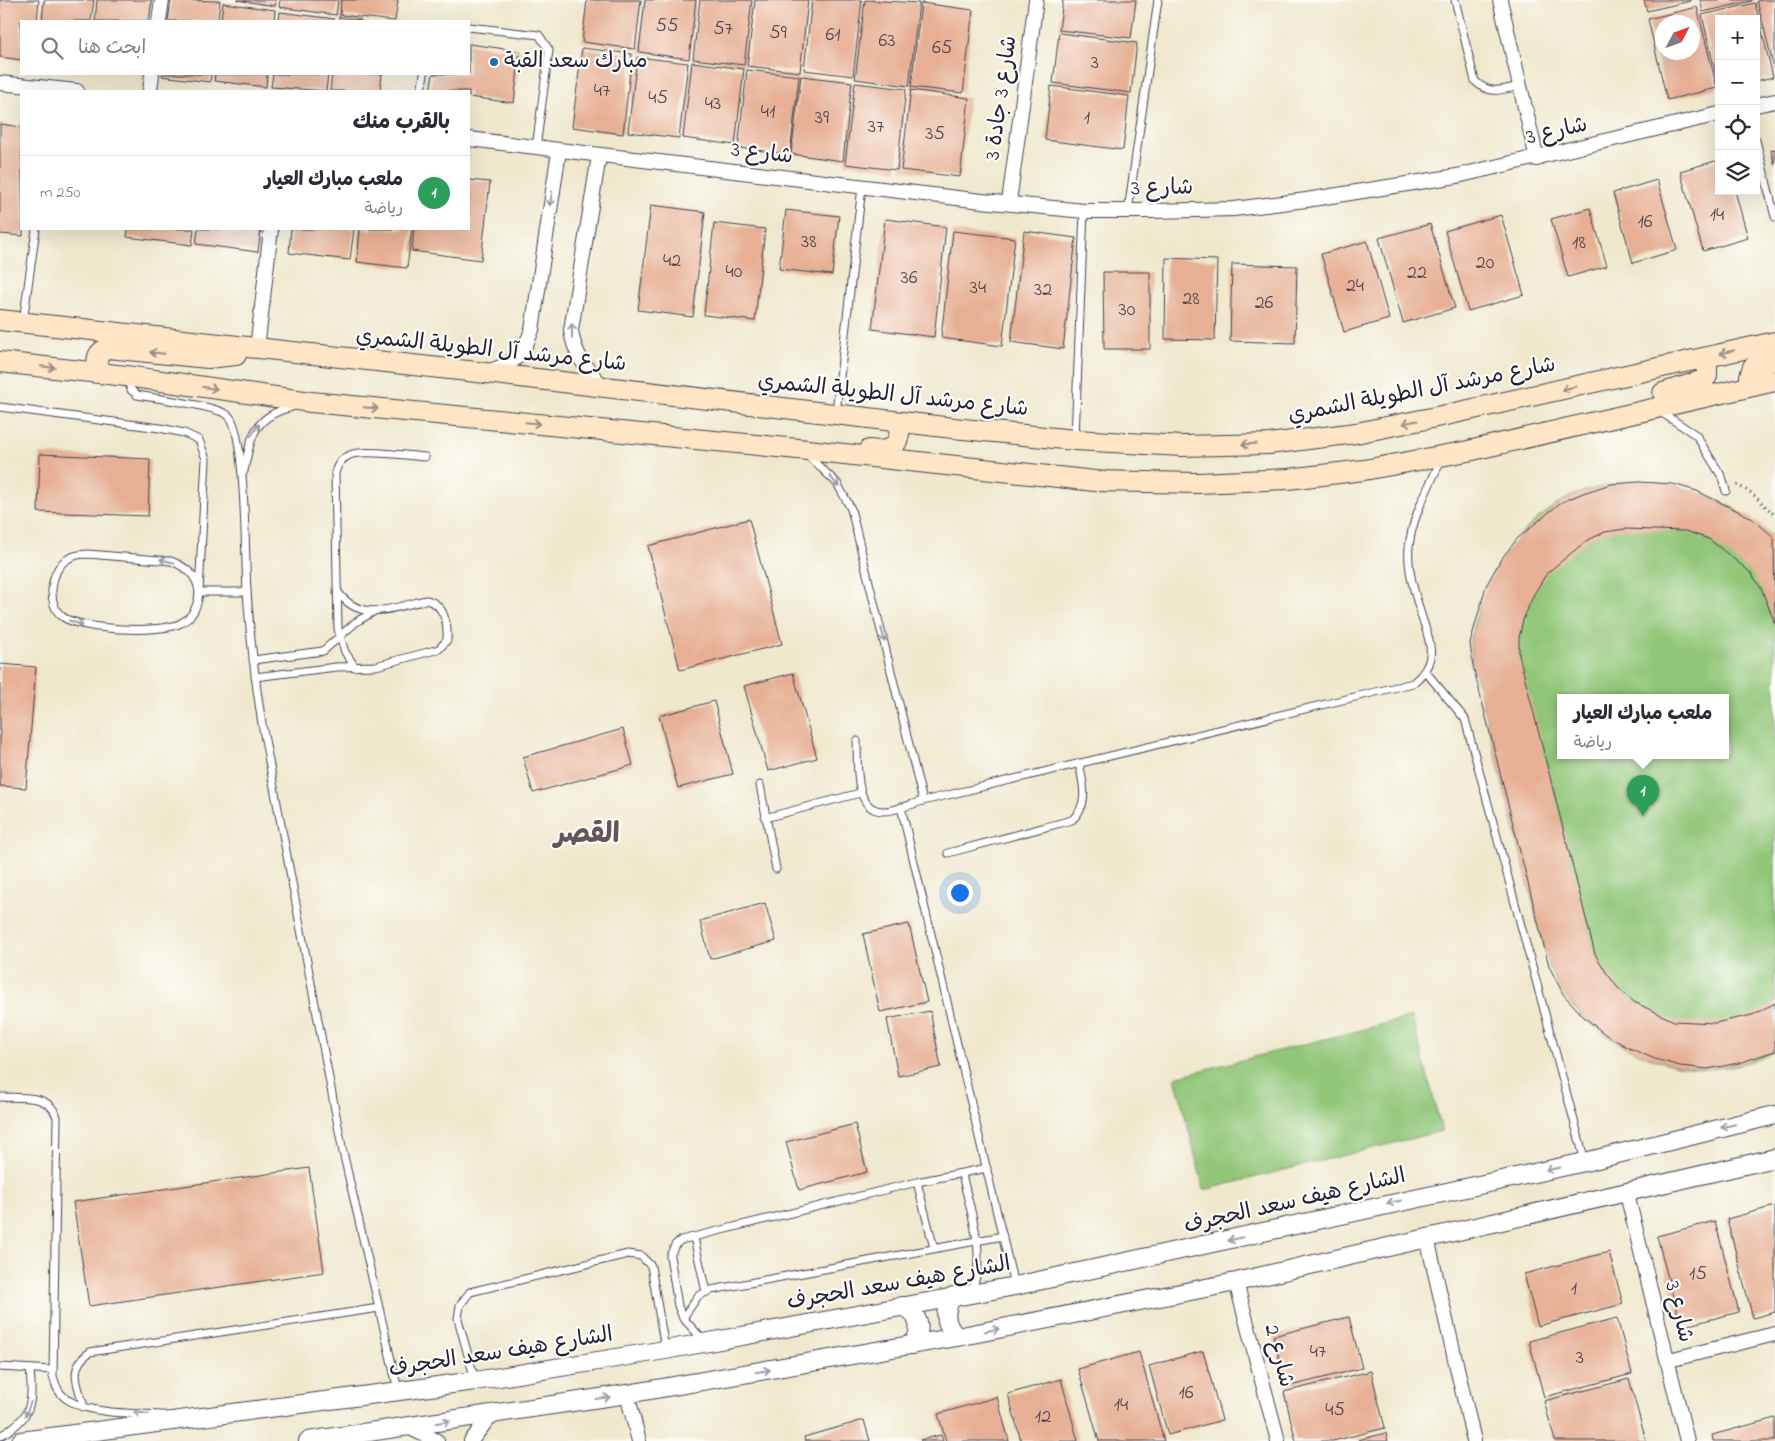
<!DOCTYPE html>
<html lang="ar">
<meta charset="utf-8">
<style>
:root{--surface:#fff;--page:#f2f2f3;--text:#2b2b33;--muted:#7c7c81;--line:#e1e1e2;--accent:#ea580c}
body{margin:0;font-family:"Indie Flower","Playpen Sans Arabic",sans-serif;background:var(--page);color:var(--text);direction:rtl}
.controls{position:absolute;right:15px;top:15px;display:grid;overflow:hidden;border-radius:0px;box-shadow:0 5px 20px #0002}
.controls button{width:45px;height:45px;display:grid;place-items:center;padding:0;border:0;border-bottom:1px solid var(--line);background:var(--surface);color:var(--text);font:25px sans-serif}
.compass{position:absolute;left:1655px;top:15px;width:45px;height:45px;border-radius:50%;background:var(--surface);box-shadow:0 5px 20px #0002;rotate:49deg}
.you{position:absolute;left:959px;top:892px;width:18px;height:18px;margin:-12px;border:4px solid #fff;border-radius:50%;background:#1a73e8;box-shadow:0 0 0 8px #1a73e833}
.badge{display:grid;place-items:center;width:32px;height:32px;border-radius:50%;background:var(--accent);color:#fff;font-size:16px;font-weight:700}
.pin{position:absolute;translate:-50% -41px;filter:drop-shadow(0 1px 2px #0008)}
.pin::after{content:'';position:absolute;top:26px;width:18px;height:15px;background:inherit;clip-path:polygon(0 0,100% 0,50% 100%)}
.popup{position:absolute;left:1557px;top:694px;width:172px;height:65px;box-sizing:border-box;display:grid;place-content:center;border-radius:0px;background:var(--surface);filter:drop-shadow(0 1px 4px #0005);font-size:16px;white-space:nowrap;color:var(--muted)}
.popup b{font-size:19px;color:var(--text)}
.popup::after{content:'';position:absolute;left:50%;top:100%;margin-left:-10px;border:10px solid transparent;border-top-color:var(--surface)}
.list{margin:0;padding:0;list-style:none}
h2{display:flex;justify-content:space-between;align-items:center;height:65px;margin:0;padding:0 20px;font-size:21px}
h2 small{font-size:16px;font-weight:400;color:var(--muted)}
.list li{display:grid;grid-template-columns:32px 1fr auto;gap:15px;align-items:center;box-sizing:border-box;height:75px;padding:0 20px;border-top:1px solid var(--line)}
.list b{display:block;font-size:19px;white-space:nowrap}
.list p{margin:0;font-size:16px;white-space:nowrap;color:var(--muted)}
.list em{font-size:16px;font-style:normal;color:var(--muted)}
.icon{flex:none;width:28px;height:28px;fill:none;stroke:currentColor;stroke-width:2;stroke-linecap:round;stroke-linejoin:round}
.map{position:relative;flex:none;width:1775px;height:1441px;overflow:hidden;direction:ltr}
.search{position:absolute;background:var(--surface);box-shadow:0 5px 20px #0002;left:20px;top:20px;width:450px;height:55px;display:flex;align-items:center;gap:12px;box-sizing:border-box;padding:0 18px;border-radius:0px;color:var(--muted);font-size:19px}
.panel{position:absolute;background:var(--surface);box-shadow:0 5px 20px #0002;left:20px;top:90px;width:450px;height:140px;border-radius:0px;direction:rtl}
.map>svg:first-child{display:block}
</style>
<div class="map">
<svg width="1775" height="1441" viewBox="0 0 1775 1441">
<rect width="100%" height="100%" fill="#fdfcf7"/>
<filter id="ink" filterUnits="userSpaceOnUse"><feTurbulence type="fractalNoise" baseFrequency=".02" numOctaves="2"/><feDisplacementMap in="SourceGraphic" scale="10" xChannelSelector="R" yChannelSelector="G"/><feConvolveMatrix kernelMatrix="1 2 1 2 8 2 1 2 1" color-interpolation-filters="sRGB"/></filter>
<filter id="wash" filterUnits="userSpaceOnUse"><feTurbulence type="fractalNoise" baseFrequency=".0096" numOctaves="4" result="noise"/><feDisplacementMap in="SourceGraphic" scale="20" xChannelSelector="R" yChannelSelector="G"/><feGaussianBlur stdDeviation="1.12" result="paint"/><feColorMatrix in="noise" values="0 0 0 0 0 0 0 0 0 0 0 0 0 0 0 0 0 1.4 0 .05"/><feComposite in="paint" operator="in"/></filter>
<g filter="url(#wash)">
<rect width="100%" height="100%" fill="#efe8cd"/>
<!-- green -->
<g fill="#91c678" stroke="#5a745a" fill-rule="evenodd">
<path d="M1639,482C1697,486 1731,501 1775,538V1051C1756,1061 1730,1068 1708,1069C1660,1071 1589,1034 1563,994C1557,985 1553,975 1549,966L1473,666C1472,659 1470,651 1470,644C1470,635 1474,623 1477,614C1491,568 1518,529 1559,503C1583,488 1612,484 1639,482ZM1560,697H1726V755H1560Z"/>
<path d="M1412,1017L1442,1131L1204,1190L1175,1077Z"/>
</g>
<g id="blocks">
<!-- building -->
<g fill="#e7b095" fill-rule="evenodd">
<path d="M0,0H39L37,21H21V60L0,57Z"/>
<path d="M44,0H94L91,21H42Z"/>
<path d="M97,0H152L149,21H95Z"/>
<path d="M171,0L220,1L218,21H168Z"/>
<path d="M237,0H276L275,6Z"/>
<path d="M280,0H338L336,15L279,7Z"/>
<path d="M341,0H398L395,21L340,15Z"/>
<path d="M587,0H641L635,49L582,42Z"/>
<path d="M645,0H696L689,59L639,52Z"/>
<path d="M700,0H752L744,65L693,59Z"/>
<path d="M755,0H808L800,72L747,66Z"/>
<path d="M812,0H862L853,76L804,70Z"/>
<path d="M865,0L919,3L909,86L855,79Z"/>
<path d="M1063,0H1136L1131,38L1059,30Z"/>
<path d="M1644,0H1691V1L1647,11Z"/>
<path d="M1700,0H1752V1L1703,12Z"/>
<path d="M1763,0H1775V72L1757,1Z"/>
<path d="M223,3L275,10L274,21H221Z"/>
<path d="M921,3L973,10L963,93L911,87Z"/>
<path d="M1755,3L1773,77L1756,81V19H1719L1718,84L1702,15Z"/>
<path d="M1697,7L1717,88L1667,100L1648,19ZM1662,22H1692V52H1662Z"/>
<path d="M280,12L334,19V21H279Z"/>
<path d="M339,17L361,20V21H339Z"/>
<path d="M1059,33L1137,43L1131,93L1053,83Z"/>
<path d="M469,44L520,51L514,103L469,97V91H430L433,74H469Z"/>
<path d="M582,48L632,54L623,134L572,127Z"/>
<path d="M637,57L688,63L679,138L628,132Z"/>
<path d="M692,62L744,69L735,145L683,138Z"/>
<path d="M747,70L799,76L790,154L738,148Z"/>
<path d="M162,74H211L210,82L162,76Z"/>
<path d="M215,74H267L266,87L214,81Z"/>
<path d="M273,74H328L326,91L271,87Z"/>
<path d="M332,74H382L380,91H330Z"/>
<path d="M801,76L852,82L843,161L791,154Z"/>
<path d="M855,83L906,89L897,170L845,164Z"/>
<path d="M1051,86L1129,96L1123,150L1045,140Z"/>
<path d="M911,90L969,98L960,177L901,170Z"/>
<path d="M0,124L21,127L23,236L0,234Z"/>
<path d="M1775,149V163H1774L1771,150Z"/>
<path d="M1719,160V191H1735L1748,238L1703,251L1680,171Z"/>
<path d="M469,180L490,182L481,260L412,251L414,229H469Z"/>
<path d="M1657,180L1677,250L1633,263L1613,193Z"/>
<path d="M651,205L705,212L693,317L638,310Z"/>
<path d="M1590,208L1607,266L1568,277L1551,219Z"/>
<path d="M786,210L839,216L832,275L779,269Z"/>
<path d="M1501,215L1524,295L1468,311L1445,231Z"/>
<path d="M885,219L946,227L934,337L872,329Z"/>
<path d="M714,223L765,229L755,321L704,315Z"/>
<path d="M1430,224L1455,308L1403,323L1379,238Z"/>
<path d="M128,229H194L192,245L127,237Z"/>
<path d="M198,229H261L258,252L196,244Z"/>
<path d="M291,229H354L350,260L289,253Z"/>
<path d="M360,229H412L407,268L357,262Z"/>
<path d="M953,231L1015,238L1002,346L941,338Z"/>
<path d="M1024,231L1076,238L1063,349L1011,342Z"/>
<path d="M1367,241L1389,319L1344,332L1321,254Z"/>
<path d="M1166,258L1217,260L1215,340L1165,339Z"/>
<path d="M1232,264L1297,266L1295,343L1230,341Z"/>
<path d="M1103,272H1150V349H1104Z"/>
<path d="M40,454L150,459L148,516L38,512Z"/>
<path d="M1639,482L1673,484L1697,491L1750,517L1774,537L1775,624L1762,590L1751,573L1709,539L1685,531L1625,529L1605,532L1586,541L1547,573L1534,594L1523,620L1519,638V655L1595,954L1606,972L1618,988L1634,1002L1674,1021L1715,1023L1752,1015L1775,1003V1051L1739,1063L1708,1069L1680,1066L1655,1059L1629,1048L1606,1035L1584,1017L1563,994L1549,966L1473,666L1470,643L1486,586L1501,559L1518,538L1560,503L1583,493L1611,484Z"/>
<path d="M749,519L782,644L680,670L648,546Z"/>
<path d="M0,664L36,667L26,788L0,786Z"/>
<path d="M793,673L817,758L768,771L744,686Z"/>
<path d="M714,701L733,774L678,788L659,716Z"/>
<path d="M623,729L633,765L533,793L523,757Z"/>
<path d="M765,903L776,941L710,959L700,921Z"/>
<path d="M909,924L927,1002L880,1012L863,934Z"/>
<path d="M930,1011L941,1067L898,1076L887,1019Z"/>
<path d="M855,1124L867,1172L799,1190L786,1142Z"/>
<path d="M309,1168L324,1272L89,1306L73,1202Z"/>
<path d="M1775,1206V1312L1753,1318L1727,1219Z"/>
<path d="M1715,1221L1739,1312L1681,1327L1657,1236Z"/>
<path d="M1609,1252L1623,1304L1538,1326L1524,1274Z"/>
<path d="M1349,1317L1362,1368L1287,1387L1273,1336Z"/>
<path d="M1617,1318L1632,1374L1544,1397L1529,1341Z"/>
<path d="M1203,1351L1222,1420L1168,1435L1149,1366Z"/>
<path d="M1139,1352L1164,1441H1099L1078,1369Z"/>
<path d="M1371,1371L1385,1428L1333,1441H1296L1284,1392Z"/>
<path d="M1061,1379L1078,1441H1021L1008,1394Z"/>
<path d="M1629,1379L1646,1441H1555L1544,1401Z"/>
<path d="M997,1397L1009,1441H946L938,1414Z"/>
<path d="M1775,1418V1441H1713L1712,1435Z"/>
<path d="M864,1420L870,1441H805L804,1437Z"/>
<path d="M1386,1433L1388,1441H1358V1440Z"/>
<path d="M941,1435L943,1441H921L920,1440Z"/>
</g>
</g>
</g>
<g filter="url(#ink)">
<use href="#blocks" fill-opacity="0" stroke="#414051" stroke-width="1"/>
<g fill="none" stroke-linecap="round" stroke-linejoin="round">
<!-- service casing -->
<g stroke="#414051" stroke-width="9">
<g id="service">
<path d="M1455,0L1475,81C1489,95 1502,90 1520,86"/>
<path d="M469,27L539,35L549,50L536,148"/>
<path d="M421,91L424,74"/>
<path d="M1756,140L1775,217"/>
<path d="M1128,211L1158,0"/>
<path d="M23,322L36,229"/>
<path d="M127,378L131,390L137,395C154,398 219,406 229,416C246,433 245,561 247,592C250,636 255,680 262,724L343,1152L398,1390"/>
<path d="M0,407L160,428L184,433L199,440L206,459L199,592C198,606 193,617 181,623C161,634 81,630 63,617C46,605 50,571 66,560C73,555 80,554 88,554L171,561C186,567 197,575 199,592"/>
<path d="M1659,411L1696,435L1722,477L1726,491"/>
<path d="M836,412L862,187"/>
<path d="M1075,438L1084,211"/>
<path d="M808,456L837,483L851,509L923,801L1413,683C1442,659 1428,639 1420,611C1414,591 1407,568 1409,547C1412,516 1429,487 1442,458"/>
<path d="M244,471C251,436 254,416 292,407"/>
<path d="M199,592H247"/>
<path d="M253,660L323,651L356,622L373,612"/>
<path d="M355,667L345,652L338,629L335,473C337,465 342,458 350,455C363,449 409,456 425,457"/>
<path d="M1425,671L1465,719L1585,1161"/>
<path d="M255,677L336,667L376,666L439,649L447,640C448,624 444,603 426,600C394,607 361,624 338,592"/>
<path d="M857,741C858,761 853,810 882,811C894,812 911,804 923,801"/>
<path d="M760,785L776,869"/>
<path d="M901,807L1014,1285"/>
<path d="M765,818L860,793"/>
<path d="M948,853L1072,820C1090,804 1083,784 1079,763"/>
<path d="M0,1097C21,1098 49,1093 57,1117L53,1376C55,1383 57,1391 63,1396C83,1415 137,1413 164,1415"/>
<path d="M962,1174C970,1212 988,1255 971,1292"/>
<path d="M917,1182L934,1248"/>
<path d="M694,1238L706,1292"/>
<path d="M683,1318L698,1296L711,1290L1003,1236"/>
<path d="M704,1341L683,1318L678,1306L670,1256L675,1245L681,1240L917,1182L987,1168"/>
<path d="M0,1367L53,1370"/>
<path d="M475,1380L458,1319L460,1305L470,1292L628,1254L641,1256L651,1266L665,1349"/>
<path d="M84,1407C78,1385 67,1368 90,1352L379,1308"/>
<path d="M0,1436C32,1418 33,1404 30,1369"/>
</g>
</g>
<!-- minor casing -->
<g stroke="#414051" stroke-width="16">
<g id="minor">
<path d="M1500,0L1537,159"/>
<path d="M159,21L162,0"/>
<path d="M0,83L77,91"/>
<path d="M150,91L152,74"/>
<path d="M1756,105L1775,101"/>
<path d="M469,139L982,201L1084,211H1153L1234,209L1306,200L1457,176L1719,114"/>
<path d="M599,156L571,330C574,355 587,369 603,387"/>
<path d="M1009,202L1036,0"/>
<path d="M257,349L271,229"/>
<path d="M490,371C517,362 522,356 532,330L559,151"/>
<path d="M1627,1194L1687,1441"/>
<path d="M1427,1238L1474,1441"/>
<path d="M1236,1282L1278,1441"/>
<path d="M1669,1360L1775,1334"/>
<path d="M627,1394L639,1441"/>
<path d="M408,1427L437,1441"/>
<path d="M471,1441L491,1415"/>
</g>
</g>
<!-- tertiary casing -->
<g stroke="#414051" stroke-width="20">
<g id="tertiary">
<path d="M953,1296C943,1311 944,1324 957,1337"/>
<path d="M902,1306C919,1314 924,1329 912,1345"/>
<path d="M21,1441L475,1381L665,1350L1015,1286L1585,1162L1775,1115"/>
<path d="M308,1441L627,1394L957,1337L1236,1282L1775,1158"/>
</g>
</g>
<!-- secondary casing -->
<g stroke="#414051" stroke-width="22">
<g id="secondary">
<path d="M0,320L486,373L953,428L1075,440L1182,446L1269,444L1356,433L1446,415L1775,342"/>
<path d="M0,362L126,376L311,402L798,449L1095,481L1198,483L1288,479L1364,470L1468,451L1775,381"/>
<path d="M104,373C94,365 95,353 108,348L208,358L236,355"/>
<path d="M1753,386L1750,376L1753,367L1775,360"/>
<path d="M1663,393L1704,380L1707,376V366L1699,360H1694"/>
<path d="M869,450C893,453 900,446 900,422"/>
</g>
</g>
<!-- path -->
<path stroke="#414051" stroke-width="3" stroke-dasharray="1 4" stroke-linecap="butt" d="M1737,485L1750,492L1775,515"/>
<!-- service -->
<use href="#service" stroke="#fff" stroke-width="7"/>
<!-- minor -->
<use href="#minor" stroke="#fff" stroke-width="14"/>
<!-- tertiary -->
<use href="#tertiary" stroke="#fff" stroke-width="18"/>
<!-- secondary -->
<use href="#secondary" stroke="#fde5c5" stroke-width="20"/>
</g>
<!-- one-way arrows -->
<defs><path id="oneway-shaft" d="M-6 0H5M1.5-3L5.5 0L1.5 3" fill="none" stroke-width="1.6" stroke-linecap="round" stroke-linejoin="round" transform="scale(1.25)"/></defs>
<g stroke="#9c9ca7">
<use href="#oneway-shaft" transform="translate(551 199) rotate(98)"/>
<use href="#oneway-shaft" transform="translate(572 331) rotate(-90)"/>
<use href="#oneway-shaft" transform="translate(255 430) rotate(-55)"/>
<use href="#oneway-shaft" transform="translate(834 481) rotate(50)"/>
<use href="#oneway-shaft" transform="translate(167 561) rotate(-167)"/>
<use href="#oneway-shaft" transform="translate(76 623) rotate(19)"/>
<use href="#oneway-shaft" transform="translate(883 635) rotate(76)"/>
<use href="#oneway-shaft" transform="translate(1728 1126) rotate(166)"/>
<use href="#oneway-shaft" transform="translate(1553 1169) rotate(168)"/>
<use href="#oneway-shaft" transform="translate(1394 1202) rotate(168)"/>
<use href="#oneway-shaft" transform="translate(1235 1239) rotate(167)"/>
<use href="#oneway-shaft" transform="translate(992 1330) rotate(-11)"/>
<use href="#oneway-shaft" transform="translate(763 1371) rotate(-10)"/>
<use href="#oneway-shaft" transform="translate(603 1398) rotate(-8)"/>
<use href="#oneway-shaft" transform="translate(28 1409) rotate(111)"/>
<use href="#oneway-shaft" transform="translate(141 1413) rotate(-174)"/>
<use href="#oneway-shaft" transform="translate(443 1422) rotate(-9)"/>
</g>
<g stroke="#9a8d87">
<use href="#oneway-shaft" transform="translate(1727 352) rotate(167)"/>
<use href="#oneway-shaft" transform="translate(157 353) rotate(-174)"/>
<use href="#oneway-shaft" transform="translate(48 367) rotate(6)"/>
<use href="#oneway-shaft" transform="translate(210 388) rotate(8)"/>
<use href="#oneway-shaft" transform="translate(1569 388) rotate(167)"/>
<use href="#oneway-shaft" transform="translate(371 408) rotate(5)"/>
<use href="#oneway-shaft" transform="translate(1410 422) rotate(169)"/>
<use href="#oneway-shaft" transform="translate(533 423) rotate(5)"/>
<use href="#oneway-shaft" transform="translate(1249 444) rotate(178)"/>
</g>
</g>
<!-- markers -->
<circle fill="#1f6fb2" stroke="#fdfcf7" stroke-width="2" cx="494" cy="62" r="5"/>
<g text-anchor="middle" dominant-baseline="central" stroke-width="4.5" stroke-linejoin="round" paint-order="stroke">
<!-- number labels -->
<g font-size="20" fill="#534652">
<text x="667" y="26">55</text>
<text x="723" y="29">57</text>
<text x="778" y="33">59</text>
<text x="833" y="35">61</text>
<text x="887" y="41">63</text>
<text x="942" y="48">65</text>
<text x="1095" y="63">3</text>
<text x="602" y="91">47</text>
<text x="658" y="98">45</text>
<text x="713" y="104">43</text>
<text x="768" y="112">41</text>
<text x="822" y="118">39</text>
<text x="1087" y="118">1</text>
<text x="876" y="127">37</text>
<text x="935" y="134">35</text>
<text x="1717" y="215">14</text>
<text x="1645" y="222">16</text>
<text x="809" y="242">38</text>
<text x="1579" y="243">18</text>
<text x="672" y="261">42</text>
<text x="1485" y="263">20</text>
<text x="734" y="272">40</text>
<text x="1417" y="273">22</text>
<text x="909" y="278">36</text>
<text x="1355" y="286">24</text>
<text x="978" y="288">34</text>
<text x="1043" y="290">32</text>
<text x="1191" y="299">28</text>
<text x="1264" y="303">26</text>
<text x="1127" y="310">30</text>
<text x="1698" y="1274">15</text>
<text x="1574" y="1289">1</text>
<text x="1318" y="1352">47</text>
<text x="1580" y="1358">3</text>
<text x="1186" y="1393">16</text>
<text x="1121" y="1405">14</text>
<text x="1335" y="1410">45</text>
<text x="1043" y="1417">12</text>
</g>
<!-- poi labels -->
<g font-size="22" fill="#22223b" stroke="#fdfcf7" text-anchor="start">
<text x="504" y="62">مبارك سعد القبة</text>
</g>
<!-- street labels -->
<g font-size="22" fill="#22223b" stroke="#fdfcf7">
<text transform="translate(1002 98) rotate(-82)">شارع 3 جادة 3</text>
<text transform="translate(1557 132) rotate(-13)">شارع 3</text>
<text transform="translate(762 154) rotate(7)">شارع 3</text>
<text transform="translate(1162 189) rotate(-1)">شارع 3</text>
<text transform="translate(491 351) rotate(6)">شارع مرشد آل الطويلة الشمري</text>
<text transform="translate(1422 391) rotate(-11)">شارع مرشد آل الطويلة الشمري</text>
<text transform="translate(893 396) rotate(6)">شارع مرشد آل الطويلة الشمري</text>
<text transform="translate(1295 1202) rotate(-13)">الشارع هيف سعد الحجرف</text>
<text transform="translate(899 1284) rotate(-10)">الشارع هيف سعد الحجرف</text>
<text transform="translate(1678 1312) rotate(76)">شارع 3</text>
<text transform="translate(501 1353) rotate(-9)">الشارع هيف سعد الحجرف</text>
<text transform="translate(1278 1356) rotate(75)">شارع 2</text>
</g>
<!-- district labels -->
<g font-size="28" font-weight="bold" fill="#67545a" stroke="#fdfcf7">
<text x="587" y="835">القصر</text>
</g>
</g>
</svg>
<div class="controls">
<button>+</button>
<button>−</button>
<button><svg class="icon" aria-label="locate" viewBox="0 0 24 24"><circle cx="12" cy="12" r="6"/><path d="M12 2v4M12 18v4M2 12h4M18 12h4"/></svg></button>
<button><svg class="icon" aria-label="layers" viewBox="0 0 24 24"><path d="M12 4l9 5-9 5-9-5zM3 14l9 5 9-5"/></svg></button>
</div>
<svg class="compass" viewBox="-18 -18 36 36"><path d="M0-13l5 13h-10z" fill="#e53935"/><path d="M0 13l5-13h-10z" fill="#7c7c81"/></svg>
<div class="you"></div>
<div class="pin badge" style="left:1643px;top:816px;background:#2e9e5b">1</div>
<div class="popup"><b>ملعب مبارك العيار</b>رياضة</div>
<div class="search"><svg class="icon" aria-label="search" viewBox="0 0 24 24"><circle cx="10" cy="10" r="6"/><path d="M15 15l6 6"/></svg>ابحث هنا</div>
<section class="panel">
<h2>بالقرب منك<small></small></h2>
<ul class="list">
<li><span class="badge" style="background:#2e9e5b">1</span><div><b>ملعب مبارك العيار</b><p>رياضة</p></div><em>250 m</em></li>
</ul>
</section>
</div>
